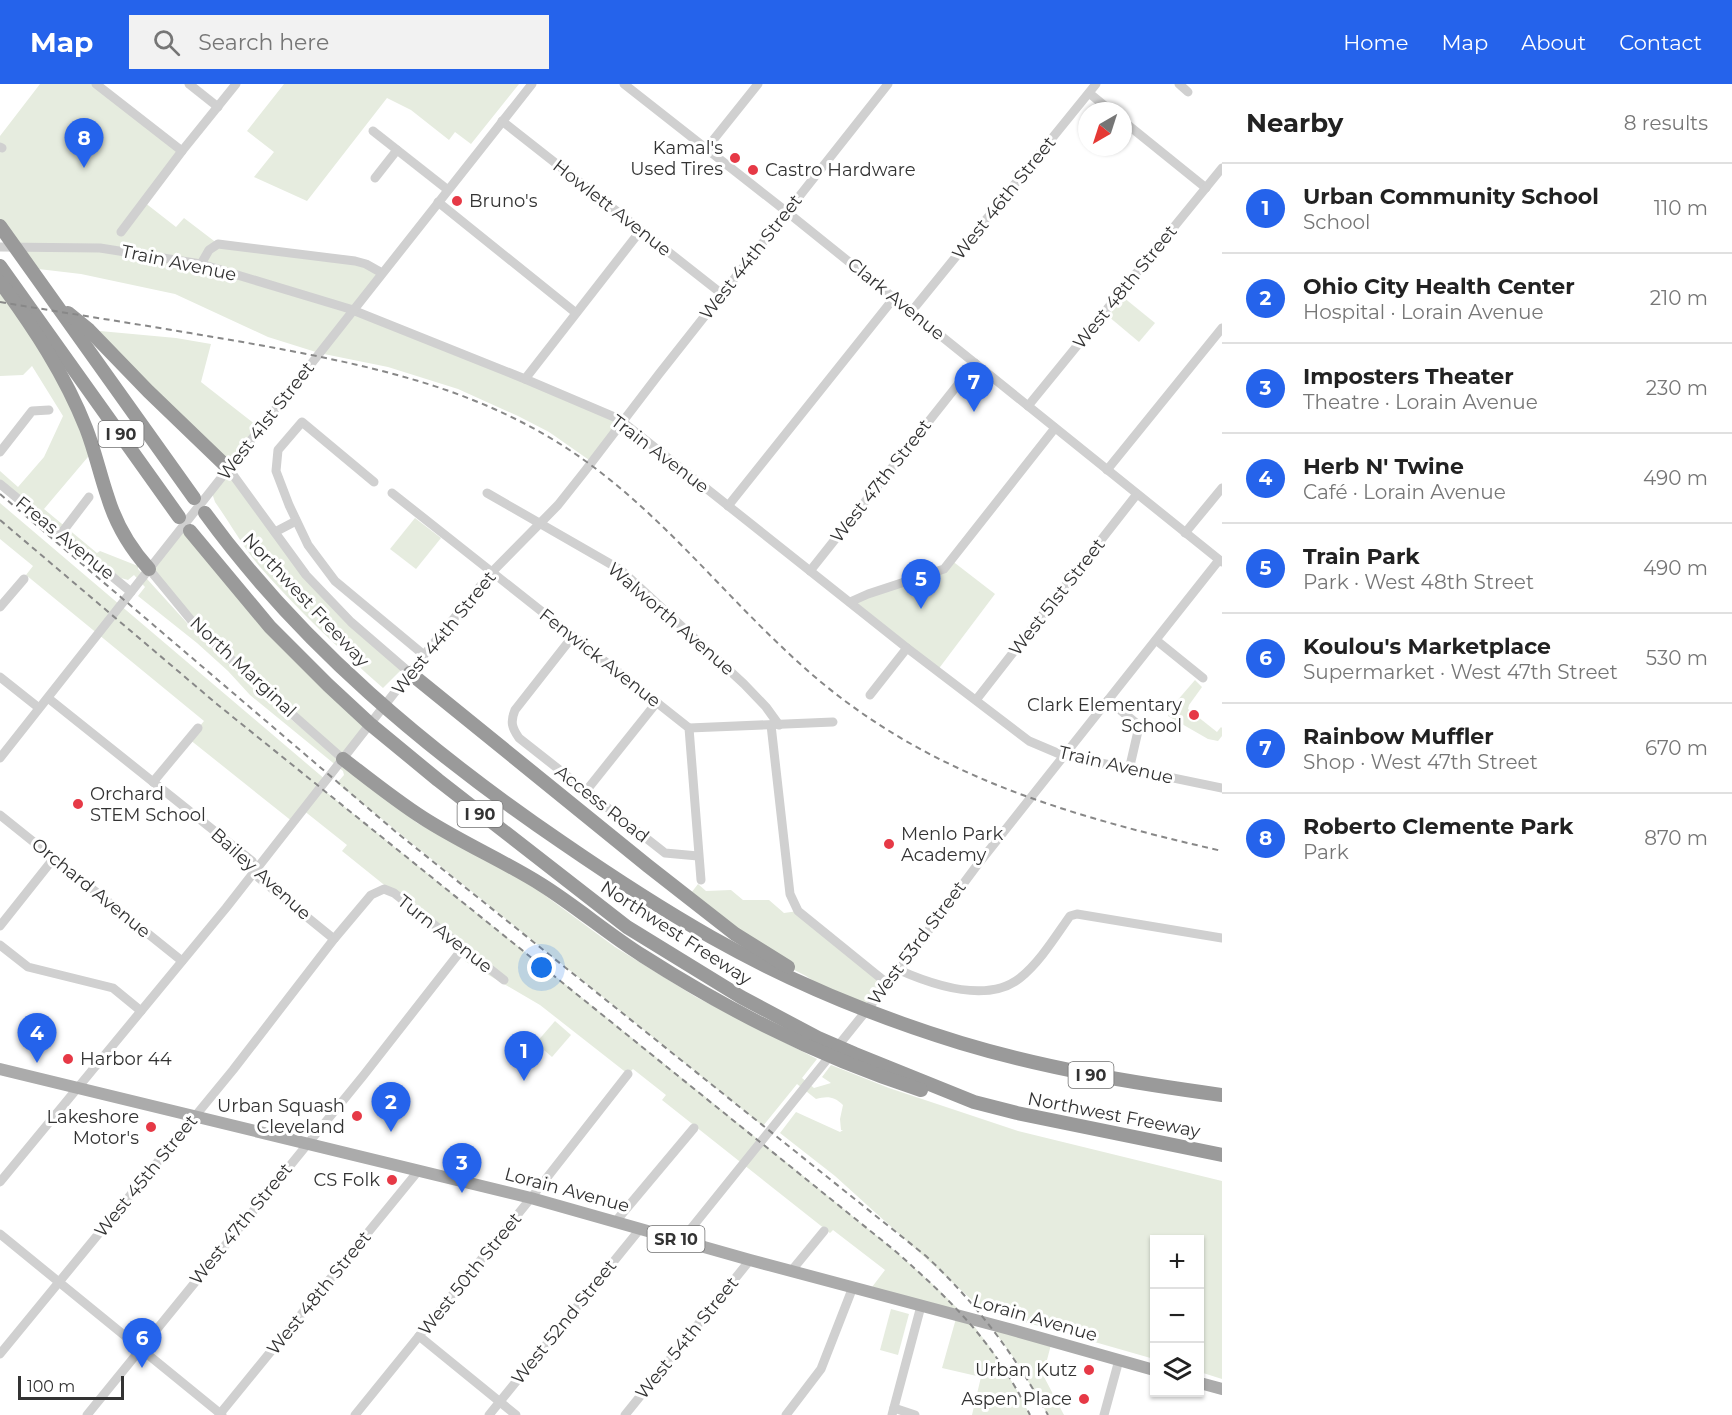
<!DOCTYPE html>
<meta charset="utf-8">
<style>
:root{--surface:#fff;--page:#f2f2f2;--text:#222;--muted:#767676;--line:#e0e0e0;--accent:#2563eb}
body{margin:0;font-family:Montserrat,sans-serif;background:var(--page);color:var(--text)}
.controls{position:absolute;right:18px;bottom:18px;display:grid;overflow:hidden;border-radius:0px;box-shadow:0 2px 4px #0004}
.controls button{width:54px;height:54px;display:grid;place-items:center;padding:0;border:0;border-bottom:2px solid var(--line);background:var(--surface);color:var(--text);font:30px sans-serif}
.compass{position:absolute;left:1078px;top:18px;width:54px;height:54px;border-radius:50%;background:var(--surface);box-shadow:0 2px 4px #0004;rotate:219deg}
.scale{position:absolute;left:18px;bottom:15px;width:106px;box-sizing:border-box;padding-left:6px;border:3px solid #333;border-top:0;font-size:16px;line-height:21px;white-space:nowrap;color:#333;-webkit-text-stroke:4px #fff;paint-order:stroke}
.you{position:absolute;left:542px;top:884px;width:21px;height:21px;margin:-15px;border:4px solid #fff;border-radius:50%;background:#1a73e8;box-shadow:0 0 0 9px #1a73e833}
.badge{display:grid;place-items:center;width:39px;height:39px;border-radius:50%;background:var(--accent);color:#fff;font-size:20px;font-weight:700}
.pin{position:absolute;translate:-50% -50px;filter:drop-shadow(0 2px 3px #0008)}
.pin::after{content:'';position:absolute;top:32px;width:21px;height:18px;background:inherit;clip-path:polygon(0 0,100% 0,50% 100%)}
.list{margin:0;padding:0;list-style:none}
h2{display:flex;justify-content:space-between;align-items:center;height:78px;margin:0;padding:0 24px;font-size:26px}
h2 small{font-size:20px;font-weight:400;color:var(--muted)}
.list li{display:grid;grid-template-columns:39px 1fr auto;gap:18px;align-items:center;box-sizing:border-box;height:90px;padding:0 24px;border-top:2px solid var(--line)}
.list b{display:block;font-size:22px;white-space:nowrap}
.list p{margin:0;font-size:20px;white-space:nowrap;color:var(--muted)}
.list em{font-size:20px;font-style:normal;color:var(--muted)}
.icon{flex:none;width:33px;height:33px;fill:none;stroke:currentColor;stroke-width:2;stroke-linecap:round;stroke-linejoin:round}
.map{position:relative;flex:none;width:1222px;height:1331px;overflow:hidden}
header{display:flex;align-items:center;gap:36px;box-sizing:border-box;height:84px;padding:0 30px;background:var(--accent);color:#fff}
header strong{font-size:28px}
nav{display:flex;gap:33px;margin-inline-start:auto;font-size:21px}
.search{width:420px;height:54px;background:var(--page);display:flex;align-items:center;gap:15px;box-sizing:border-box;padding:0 21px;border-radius:0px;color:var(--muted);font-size:22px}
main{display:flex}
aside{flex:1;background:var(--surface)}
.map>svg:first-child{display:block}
</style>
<header>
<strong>Map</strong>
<div class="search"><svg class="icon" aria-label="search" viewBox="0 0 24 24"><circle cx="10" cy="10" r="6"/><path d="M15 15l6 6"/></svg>Search here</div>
<nav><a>Home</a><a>Map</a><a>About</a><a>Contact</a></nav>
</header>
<main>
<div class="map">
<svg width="1222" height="1331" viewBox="0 0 1222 1331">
<rect width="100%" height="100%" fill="#fff"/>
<!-- green -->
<g fill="#e6ecdf">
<path d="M40,0H96L182,67L144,118L176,143L184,134L218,160L351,176L382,189L352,227L619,335L592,378L549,348L518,332L458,305L388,283L319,269L268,253L175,210L81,190L30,184L0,143V52Z"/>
<path d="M284,0H519L471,60L455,48L449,56L411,26L387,14L307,117L254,93L274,68L247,47Z"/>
<path d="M0,198L30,240L93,367L44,425L97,469L100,467L138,482V485L197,550L264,613L417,739L524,796L615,863L696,913L817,975L802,994L814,1004L831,999L822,993L831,981L889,1004L1018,1047L1222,1097V1295L1200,1288V1156H1154V1275L983,1226L835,1092L780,1049L796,1028L840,1048L843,1046H841L840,1035L843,1021C834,1012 827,1012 816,1015L797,1000L763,1042L337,699L344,691L343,687L250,611L228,587L197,559L138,512L145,503L134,491L128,496L121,494L0,397V387L18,403L44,373L63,332L32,282L23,291L0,292Z"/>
<path d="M1123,213L1155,239L1139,258L1108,232Z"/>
<path d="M89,246L176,254L211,260L201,298L260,344L229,384L306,491L404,583L383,604C340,566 298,526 260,483C243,463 230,439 215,418L211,406L228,384Z"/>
<path d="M0,419L326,696L321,704L749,1048L894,1166L938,1205L971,1238L992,1266L1014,1301L1030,1331H972L981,1293L942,1284L957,1231L869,1207L885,1186L833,1146L830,1149L662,1016L666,1011L633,985L628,990L540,921L463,876L500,894L342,767L347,761L303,726L293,738L189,655L204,637L26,491L33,482L0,455Z"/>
<path d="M415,434L441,454L416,485L390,465Z"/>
<path d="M185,439L204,464L370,640L343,675L241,585L149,485Z"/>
<path d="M951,476L995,510L937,587L850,518L944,485Z"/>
<path d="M1195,596L1202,603L1189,621L1188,625L1217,648L1221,643L1222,644V652L1218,657L1208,655L1168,632L1176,618Z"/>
<path d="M698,800L706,807L731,806L743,816H769L784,829L798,827L888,900L867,925L836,912L806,892L773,875L688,813Z"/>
<path d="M555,937L571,951L552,973L536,959Z"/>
<path d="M891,1225L909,1230L898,1271L880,1266Z"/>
<path d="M989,1240L1052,1257L1043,1291L1064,1331H1048L1016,1277Z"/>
</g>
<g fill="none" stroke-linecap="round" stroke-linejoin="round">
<!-- minor -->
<g stroke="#d0d0d0" stroke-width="9">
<path d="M96,0L182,67"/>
<path d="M189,0L218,23"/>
<path d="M624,0L787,128L1222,478"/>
<path d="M1179,0L1188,8"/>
<path d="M1089,9L1111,27"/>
<path d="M502,37L722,210"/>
<path d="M1123,37L1206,104"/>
<path d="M373,47L448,106"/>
<path d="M0,63L2,64"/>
<path d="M706,65L758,0"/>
<path d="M375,94L397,66"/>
<path d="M438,118L576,229"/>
<path d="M121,148L182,67L236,0"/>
<path d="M0,163L100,164L201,180L350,225L525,295L619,335L907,564L1029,657L1062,671L1222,704"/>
<path d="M201,180L209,166L218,160L355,177L366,180L382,189"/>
<path d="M911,228L1096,0"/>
<path d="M525,295L641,146"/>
<path d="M1028,322L1222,84"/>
<path d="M0,368L32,327L49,326"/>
<path d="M228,384L306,491L351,538L410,589"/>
<path d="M1107,386L1222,244"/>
<path d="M374,398L302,338L278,366L276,387L289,421L308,461L335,497L424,571"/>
<path d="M0,400L131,508"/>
<path d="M392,409L689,644L701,796"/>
<path d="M487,409L621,486L744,600L766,623L779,641"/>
<path d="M728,422L894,214"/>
<path d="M275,448L296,437"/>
<path d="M1185,449L1222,404"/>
<path d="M60,451L89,413"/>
<path d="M149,485L191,536L241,585L343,675"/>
<path d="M810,487L975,279"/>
<path d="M850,518L868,510L944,485L1055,344"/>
<path d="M0,523L24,495"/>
<path d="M573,552L515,626C510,638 512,644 519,654L665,769L698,772"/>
<path d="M1156,556L1203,594"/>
<path d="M0,593L39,624"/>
<path d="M870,611L907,564"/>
<path d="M48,614L252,777L259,794L334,855"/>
<path d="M976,616L1137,410"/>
<path d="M1108,616L1136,639L1138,647L1129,686"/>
<path d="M771,641L790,810L798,827L888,900"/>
<path d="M689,644L833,638"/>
<path d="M0,674L532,0"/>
<path d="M153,698L198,644"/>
<path d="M586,707L657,618"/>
<path d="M0,731L182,877"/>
<path d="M0,842L54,774"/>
<path d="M0,861L28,883L113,904L141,927"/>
<path d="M899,886C933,901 987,920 1020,894C1040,878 1055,853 1070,832L1077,830L1222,854"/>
<path d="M0,1098L226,824L424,571L491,489L558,421L585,387L659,290L888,0"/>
<path d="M616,1137L694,1044"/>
<path d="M0,1150L222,1331"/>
<path d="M681,1157L899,886L975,784L1219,476"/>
<path d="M792,1186L824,1147"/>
<path d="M419,1252L516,1331"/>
<path d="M0,1270L233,986L334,855L371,811L384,805L394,809L504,896"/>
<path d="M894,1324L915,1331"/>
<path d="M87,1331L363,992L463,864"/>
<path d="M219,1331L419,1086"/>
<path d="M355,1331L531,1114L628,990"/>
<path d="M489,1331L640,1145"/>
<path d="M625,1331L750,1176"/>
<path d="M786,1331L821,1285L853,1203"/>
<path d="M892,1331L921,1222"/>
<path d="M1104,1331L1119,1276"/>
</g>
<!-- major -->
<g stroke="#ababab" stroke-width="12">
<path d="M0,985L531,1114L750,1176L1009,1245L1154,1286"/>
<path d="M1200,1299L1222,1305"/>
</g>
<!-- highway -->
<g stroke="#9a9a9a" stroke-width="14">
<path d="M0,142L194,414"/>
<path d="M0,182L179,433"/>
<path d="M0,198C34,244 65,291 86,344C95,367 100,391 108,414C116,440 131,465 149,485"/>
<path d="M68,229L89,246L148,307L228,384"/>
<path d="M205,429C301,561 428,667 563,759C611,792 660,824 711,853C789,897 876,933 961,959C1047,985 1134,999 1222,1011"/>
<path d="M190,447L270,543L328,601L370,640L438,696L627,843L741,913L818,954L855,970L974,1018L1017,1029L1222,1071"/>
<path d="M410,589L648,782L735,850L788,883"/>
<path d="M343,675C369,695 395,716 423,734C462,759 504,777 542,801C577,823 608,850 643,872C729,927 824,975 921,1006"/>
</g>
<!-- rail -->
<g stroke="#888" stroke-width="2" stroke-dasharray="6 4.5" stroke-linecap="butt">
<path d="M0,218C95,234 191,248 286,266C379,284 465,304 547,352C648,411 713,501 798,578C920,690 1065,731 1222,767"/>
<path d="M0,410L396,748L926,1172C976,1219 1015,1271 1048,1331"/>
<path d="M0,436L218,621L894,1166C953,1218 995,1259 1030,1331"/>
</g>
</g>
<!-- markers -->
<g fill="#e63946" stroke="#fff" stroke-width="2">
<circle cx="735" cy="74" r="6"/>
<circle cx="753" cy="86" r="6"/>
<circle cx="457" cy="117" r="6"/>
<circle cx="1194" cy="631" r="6"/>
<circle cx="78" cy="720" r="6"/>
<circle cx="889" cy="760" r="6"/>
<circle cx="68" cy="975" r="6"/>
<circle cx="357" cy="1032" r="6"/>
<circle cx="151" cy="1043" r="6"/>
<circle cx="392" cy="1096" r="6"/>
<circle cx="1089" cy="1286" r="6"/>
<circle cx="1084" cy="1315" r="6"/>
</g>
<g text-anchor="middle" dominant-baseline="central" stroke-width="6" stroke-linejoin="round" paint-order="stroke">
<!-- shield labels -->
<g fill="#fff" stroke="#707070" stroke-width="1.5">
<rect x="98.5" y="337" width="45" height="26" rx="4.5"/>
<rect x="457.5" y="717" width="45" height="26" rx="4.5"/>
<rect x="1068.5" y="978" width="45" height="26" rx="4.5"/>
<rect x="647.5" y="1142" width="57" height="26" rx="4.5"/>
</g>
<g font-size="16" font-weight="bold" fill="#333">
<text x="121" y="350">I 90</text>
<text x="480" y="730">I 90</text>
<text x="1091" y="991">I 90</text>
<text x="676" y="1155">SR 10</text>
</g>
<!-- poi labels -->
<g font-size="18" fill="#333" stroke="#fff" text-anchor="end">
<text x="723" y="64">Kamal's<tspan x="723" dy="21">Used Tires</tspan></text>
<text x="765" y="86" text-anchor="start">Castro Hardware</text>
<text x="469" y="117" text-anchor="start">Bruno's</text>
<text x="1182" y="621">Clark Elementary<tspan x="1182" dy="21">School</tspan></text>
<text x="90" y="710" text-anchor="start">Orchard<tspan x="90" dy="21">STEM School</tspan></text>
<text x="901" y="750" text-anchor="start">Menlo Park<tspan x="901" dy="21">Academy</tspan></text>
<text x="80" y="975" text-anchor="start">Harbor 44</text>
<text x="345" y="1022">Urban Squash<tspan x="345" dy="21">Cleveland</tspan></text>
<text x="139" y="1033">Lakeshore<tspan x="139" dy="21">Motor's</tspan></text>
<text x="380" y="1096">CS Folk</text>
<text x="1077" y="1286">Urban Kutz</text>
<text x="1072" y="1315">Aspen Place</text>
</g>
<!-- street labels -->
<g font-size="18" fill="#333" stroke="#fff">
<text transform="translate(1004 114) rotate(-51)">West 46th Street</text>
<text transform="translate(612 124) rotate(38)">Howlett Avenue</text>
<text transform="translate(751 173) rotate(-52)">West 44th Street</text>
<text transform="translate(179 179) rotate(12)">Train Avenue</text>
<text transform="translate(1125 203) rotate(-51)">West 48th Street</text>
<text transform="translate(896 215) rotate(39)">Clark Avenue</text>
<text transform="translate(266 337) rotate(-52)">West 41st Street</text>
<text transform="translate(660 370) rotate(37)">Train Avenue</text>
<text transform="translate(881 397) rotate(-52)">West 47th Street</text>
<text transform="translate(65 454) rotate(39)">Freas Avenue</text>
<text transform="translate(1057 513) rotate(-52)">West 51st Street</text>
<text transform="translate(306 516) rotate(47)">Northwest Freeway</text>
<text transform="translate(671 535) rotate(41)">Walworth Avenue</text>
<text transform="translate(444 549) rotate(-51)">West 44th Street</text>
<text transform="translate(600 574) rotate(38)">Fenwick Avenue</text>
<text transform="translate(243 583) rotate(43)">North Marginal</text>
<text transform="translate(1116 681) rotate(13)">Train Avenue</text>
<text transform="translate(602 720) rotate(38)">Access Road</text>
<text transform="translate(261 790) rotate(42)">Bailey Avenue</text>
<text transform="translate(91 804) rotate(39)">Orchard Avenue</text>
<text transform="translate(676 849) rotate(33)">Northwest Freeway</text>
<text transform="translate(445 850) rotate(38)">Turn Avenue</text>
<text transform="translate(917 859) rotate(-53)">West 53rd Street</text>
<text transform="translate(1114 1031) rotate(11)">Northwest Freeway</text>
<text transform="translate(146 1092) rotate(-51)">West 45th Street</text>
<text transform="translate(567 1106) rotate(15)">Lorain Avenue</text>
<text transform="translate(241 1140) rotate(-51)">West 47th Street</text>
<text transform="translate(470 1190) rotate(-51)">West 50th Street</text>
<text transform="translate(319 1209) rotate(-51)">West 48th Street</text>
<text transform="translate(1035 1234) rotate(16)">Lorain Avenue</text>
<text transform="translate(564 1238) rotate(-51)">West 52nd Street</text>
<text transform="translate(687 1254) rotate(-51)">West 54th Street</text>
</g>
</g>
</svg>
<div class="controls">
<button>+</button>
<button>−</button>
<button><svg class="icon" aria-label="layers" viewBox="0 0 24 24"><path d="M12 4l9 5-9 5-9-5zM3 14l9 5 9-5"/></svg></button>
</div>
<svg class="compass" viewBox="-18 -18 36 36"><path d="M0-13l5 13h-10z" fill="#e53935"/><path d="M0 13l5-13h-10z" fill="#767676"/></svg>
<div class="scale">100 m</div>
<div class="you"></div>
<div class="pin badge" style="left:524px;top:997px">1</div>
<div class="pin badge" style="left:391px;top:1048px">2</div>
<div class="pin badge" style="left:462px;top:1109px">3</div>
<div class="pin badge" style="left:37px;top:979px">4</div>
<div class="pin badge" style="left:921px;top:525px">5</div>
<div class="pin badge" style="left:142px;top:1284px">6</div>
<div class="pin badge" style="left:974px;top:328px">7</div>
<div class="pin badge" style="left:84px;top:84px">8</div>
</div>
<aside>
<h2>Nearby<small>8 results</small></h2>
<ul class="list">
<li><span class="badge">1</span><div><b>Urban Community School</b><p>School</p></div><em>110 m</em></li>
<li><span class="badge">2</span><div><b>Ohio City Health Center</b><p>Hospital · Lorain Avenue</p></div><em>210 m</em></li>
<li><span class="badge">3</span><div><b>Imposters Theater</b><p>Theatre · Lorain Avenue</p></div><em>230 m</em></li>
<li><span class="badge">4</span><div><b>Herb N' Twine</b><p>Café · Lorain Avenue</p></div><em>490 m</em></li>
<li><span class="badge">5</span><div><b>Train Park</b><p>Park · West 48th Street</p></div><em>490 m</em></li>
<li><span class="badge">6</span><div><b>Koulou's Marketplace</b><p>Supermarket · West 47th Street</p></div><em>530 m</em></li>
<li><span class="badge">7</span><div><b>Rainbow Muffler</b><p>Shop · West 47th Street</p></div><em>670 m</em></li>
<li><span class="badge">8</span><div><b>Roberto Clemente Park</b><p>Park</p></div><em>870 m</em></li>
</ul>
</aside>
</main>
